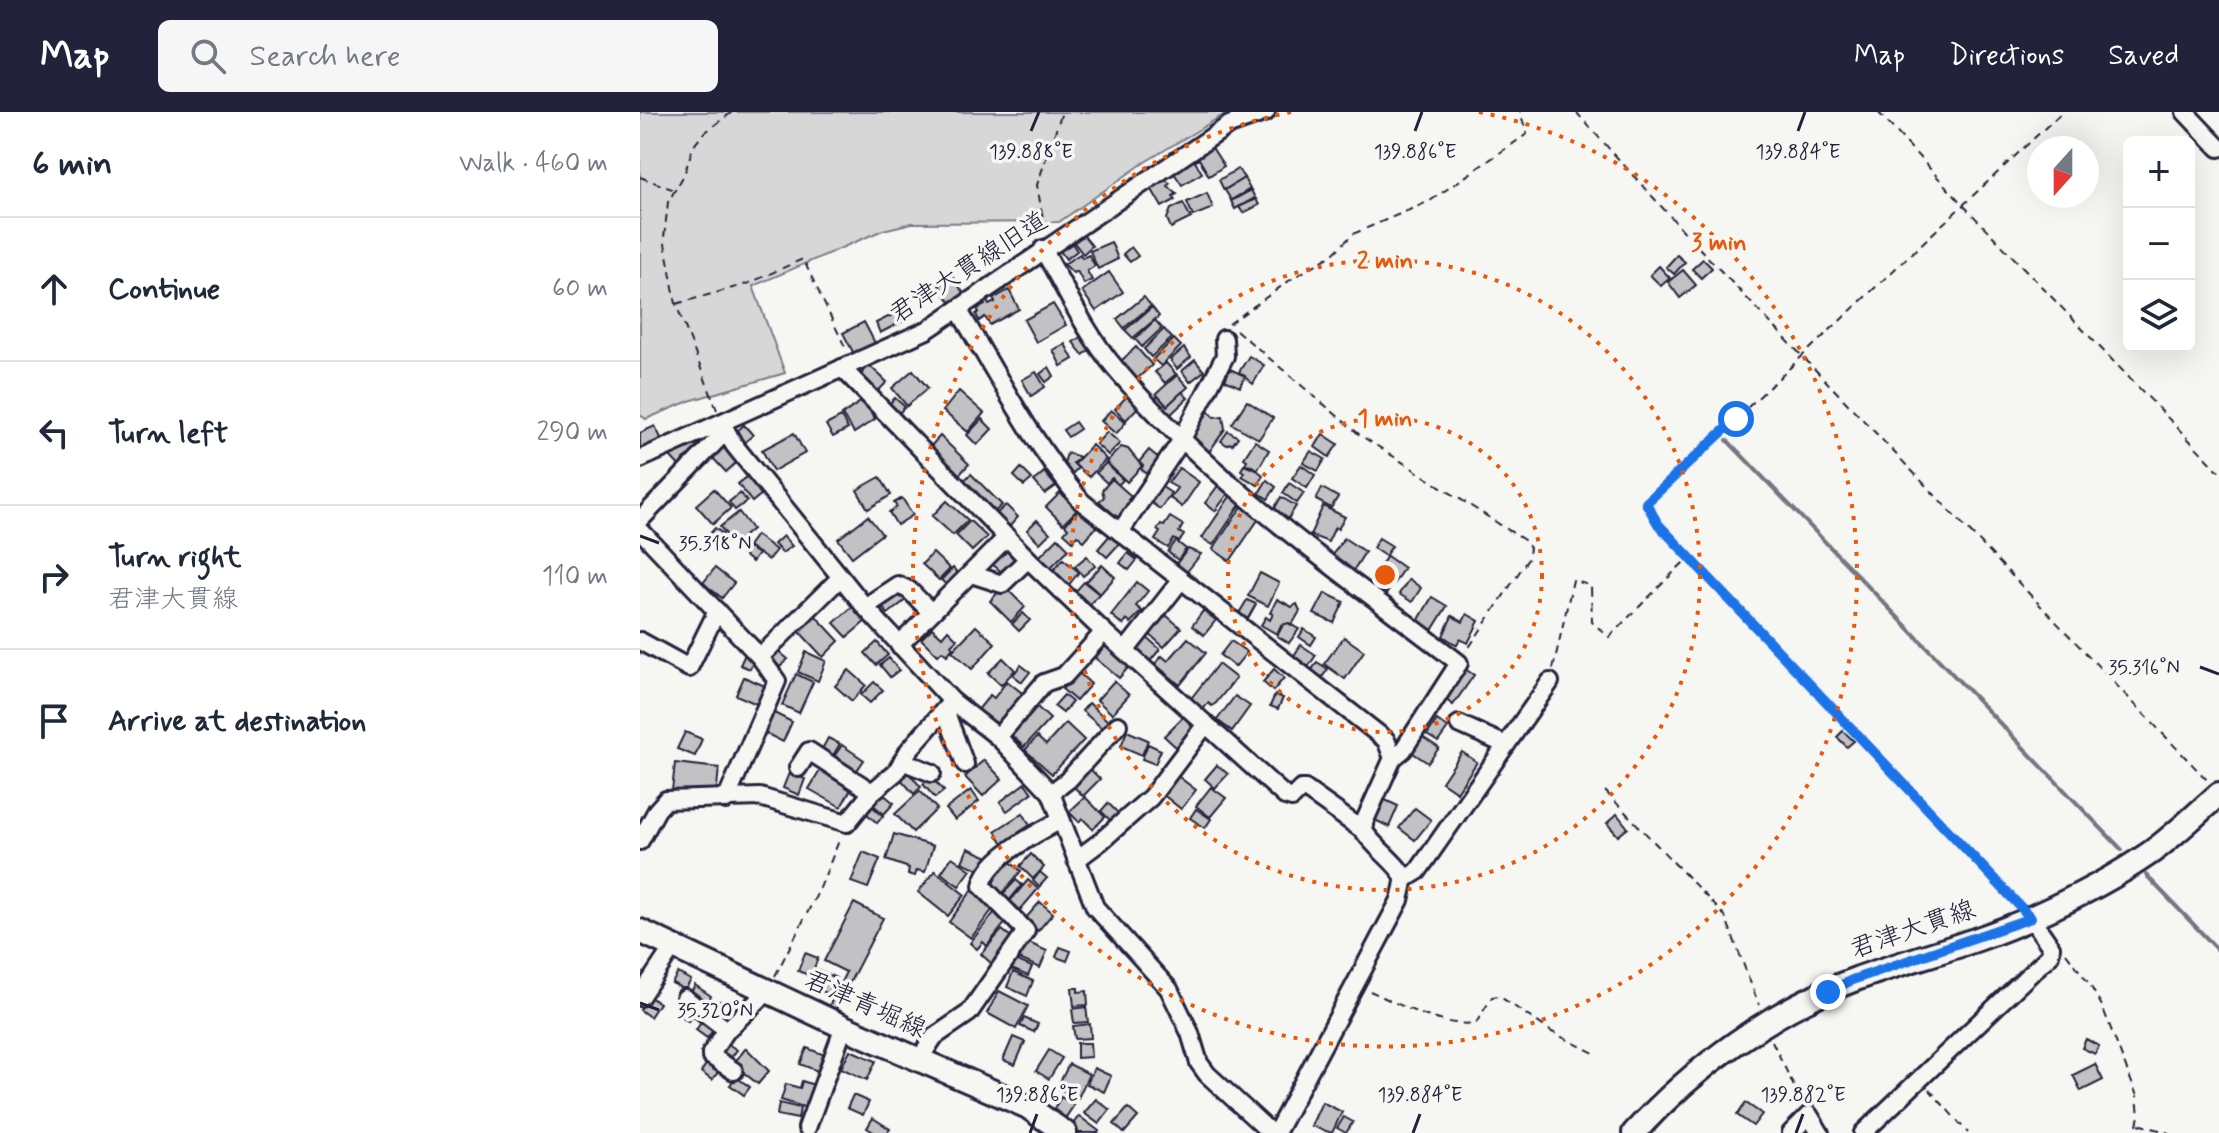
<!DOCTYPE html>
<meta charset="utf-8">
<style>
:root{--surface:#fff;--page:#f6f6f7;--text:#1f2937;--muted:#747a83;--line:#e0e1e3;--accent:#22223b}
body{margin:0;font-family:Mynerve,"Klee One",sans-serif;background:var(--page);color:var(--text)}
.controls{position:absolute;right:24px;top:24px;display:grid;overflow:hidden;border-radius:12px;box-shadow:0 8px 32px #0002}
.controls button{width:72px;height:72px;display:grid;place-items:center;padding:0;border:0;border-bottom:2px solid var(--line);background:var(--surface);color:var(--text);font:40px sans-serif}
.compass{position:absolute;left:1387px;top:24px;width:72px;height:72px;border-radius:50%;background:var(--surface);box-shadow:0 8px 32px #0002;rotate:201deg}
.stop{position:absolute;width:24px;height:24px;margin:-18px;border:6px solid #1a73e8;border-radius:50%;background:#fff}
.stop.end{background:#1a73e8;border-color:#fff;box-shadow:0 2px 8px #0008}
.list{margin:0;padding:0;list-style:none}
h2{display:flex;justify-content:space-between;align-items:center;height:104px;margin:0;padding:0 32px;font-size:34px}
h2 small{font-size:26px;font-weight:400;color:var(--muted)}
.list li{display:grid;grid-template-columns:52px 1fr auto;gap:24px;align-items:center;box-sizing:border-box;height:144px;padding:0 32px;border-top:2px solid var(--line)}
.list b{display:block;font-size:30px;white-space:nowrap}
.list p{margin:0;font-size:26px;white-space:nowrap;color:var(--muted)}
.list em{font-size:26px;font-style:normal;color:var(--muted)}
.icon{flex:none;width:44px;height:44px;fill:none;stroke:currentColor;stroke-width:2;stroke-linecap:round;stroke-linejoin:round}
.map{position:relative;flex:none;width:1579px;height:1021px;overflow:hidden}
header{display:flex;align-items:center;gap:48px;box-sizing:border-box;height:112px;padding:0 40px;background:var(--accent);color:#fff}
header strong{font-size:38px}
nav{display:flex;gap:44px;margin-inline-start:auto;font-size:28px}
.search{width:560px;height:72px;background:var(--page);display:flex;align-items:center;gap:20px;box-sizing:border-box;padding:0 28px;border-radius:12px;color:var(--muted);font-size:30px}
main{display:flex}
aside{flex:1;background:var(--surface)}
.map>svg:first-child{display:block}
</style>
<header>
<strong>Map</strong>
<div class="search"><svg class="icon" aria-label="search" viewBox="0 0 24 24"><circle cx="10" cy="10" r="6"/><path d="M15 15l6 6"/></svg>Search here</div>
<nav><a>Map</a><a>Directions</a><a>Saved</a></nav>
</header>
<main>
<aside>
<h2>6 min<small>Walk · 460 m</small></h2>
<ul class="list">
<li><svg class="icon" aria-label="ahead" viewBox="0 0 24 24"><path d="M12 20V5M6 11l6-6 6 6"/></svg><div><b>Continue</b></div><em>60 m</em></li>
<li><svg class="icon" aria-label="left" viewBox="0 0 24 24"><path d="M17 20v-9H6M10 6l-5 5 5 5"/></svg><div><b>Turn left</b></div><em>290 m</em></li>
<li><svg class="icon" aria-label="right" viewBox="0 0 24 24"><path d="M7 20v-9h11M14 6l5 5-5 5"/></svg><div><b>Turn right</b><p>君津大貫線</p></div><em>110 m</em></li>
<li><svg class="icon" aria-label="arrive" viewBox="0 0 24 24"><path d="M6 21V4h12l-3 4 3 4H6"/></svg><div><b>Arrive at destination</b></div></li>
</ul>
</aside>
<div class="map">
<svg width="1579" height="1021" viewBox="0 0 1579 1021">
<rect width="100%" height="100%" fill="#f6f6f2"/>
<filter id="ink" filterUnits="userSpaceOnUse"><feTurbulence type="fractalNoise" baseFrequency=".0125" numOctaves="2"/><feDisplacementMap in="SourceGraphic" scale="16" xChannelSelector="R" yChannelSelector="G"/><feConvolveMatrix kernelMatrix="1 2 1 2 8 2 1 2 1" color-interpolation-filters="sRGB"/></filter>
<g filter="url(#ink)">
<!-- green -->
<path fill="#d7d7d7" stroke="#7c7c89" stroke-width="2" d="M0,0H588L505,50L419,110L272,111L243,118L113,174L145,261L49,289L6,307L0,303Z"/>
<g fill="none" stroke-linecap="round" stroke-linejoin="round">
<!-- stream -->
<g stroke="#757583" stroke-width="4">
<path d="M1087,328L1482,738"/>
<path d="M1506,763L1579,839"/>
</g>
</g>
<!-- building -->
<g fill="#c2c2c4" stroke="#22223b" stroke-width="2">
<path d="M569,31L584,54L569,64L559,47L556,49L551,42Z"/>
<path d="M552,45L562,61L542,73L532,58Z"/>
<path d="M598,57L604,66L584,78L579,68Z"/>
<path d="M524,59L527,65L525,68L530,71L528,74L537,82L533,84L535,88L522,95L507,69Z"/>
<path d="M604,66L610,77L591,88L585,78Z"/>
<path d="M611,78L615,86L595,97L591,89Z"/>
<path d="M567,81L573,96L553,104L547,90Z"/>
<path d="M616,87L619,93L603,101L599,95Z"/>
<path d="M543,91L551,106L531,116L527,107L531,97Z"/>
<path d="M441,120L452,134L443,142L432,128Z"/>
<path d="M430,128L437,139L426,147L418,136Z"/>
<path d="M471,130L478,147L458,157L450,139Z"/>
<path d="M491,135L498,144L490,150L483,142Z"/>
<path d="M440,142L442,146L449,143L455,154L447,159L452,168L444,172L437,159L433,161L424,152Z"/>
<path d="M1037,143L1045,150L1034,162L1026,155Z"/>
<path d="M1063,147L1072,156L1061,166L1052,157Z"/>
<path d="M1019,154L1030,166L1021,174L1010,163Z"/>
<path d="M1043,158L1056,173L1040,186L1028,170Z"/>
<path d="M469,160L483,180L456,199L442,179Z"/>
<path d="M313,165L326,185L312,193L299,173Z"/>
<path d="M369,178L379,197L350,213L345,205L339,209L336,202L339,200L337,197L345,193L343,190L347,189L349,193L355,190L353,187Z"/>
<path d="M504,185L511,194L484,216L477,207Z"/>
<path d="M413,192L426,213L396,230L384,208Z"/>
<path d="M512,195L519,204L493,226L485,218Z"/>
<path d="M262,198L267,207L240,221L236,211Z"/>
<path d="M515,208L522,216L502,235L495,227Z"/>
<path d="M224,210L235,231L214,242L203,221Z"/>
<path d="M524,217L532,226L511,245L504,237Z"/>
<path d="M442,224L454,235L443,243L433,230Z"/>
<path d="M534,227L541,234L521,254L513,247Z"/>
<path d="M425,232L433,247L421,254L413,238Z"/>
<path d="M496,235L512,253L496,268L480,250Z"/>
<path d="M544,236L551,245L537,257L530,248Z"/>
<path d="M609,244L624,253L613,272L599,260Z"/>
<path d="M555,248L564,259L550,270L542,259Z"/>
<path d="M526,251L536,262L525,271L515,260Z"/>
<path d="M229,253L247,270L238,279L221,262Z"/>
<path d="M409,255L414,264L406,270L400,262Z"/>
<path d="M590,257L605,264L600,275L585,268Z"/>
<path d="M273,258L288,276L267,294L252,276Z"/>
<path d="M396,260L405,275L391,284L382,268Z"/>
<path d="M537,263L548,275L527,294L516,282Z"/>
<path d="M319,279L344,301L328,320L303,299Z"/>
<path d="M542,280L548,286L528,305L513,289L518,284L527,294Z"/>
<path d="M488,283L499,294L486,308L475,297Z"/>
<path d="M255,286L265,295L256,304L247,294Z"/>
<path d="M223,288L235,307L214,321L202,303Z"/>
<path d="M607,289L633,306L619,327L592,312Z"/>
<path d="M471,298L486,310L476,322L461,309Z"/>
<path d="M569,299L574,305L583,304L585,317L569,340L550,327Z"/>
<path d="M201,305L208,317L193,325L186,313Z"/>
<path d="M342,307L352,317L337,333L327,323Z"/>
<path d="M435,310L440,317L428,325L423,318Z"/>
<path d="M104,313L113,323L104,331L95,321Z"/>
<path d="M15,314L22,328L0,336V321Z"/>
<path d="M588,319L598,325L592,333L590,331L587,333L581,329Z"/>
<path d="M467,320L480,331L468,343L456,332Z"/>
<path d="M154,321L165,341L133,359L122,338Z"/>
<path d="M683,322L698,332L689,345L675,335Z"/>
<path d="M300,324L329,352L319,363L289,336Z"/>
<path d="M52,328L63,339L43,358L30,344L39,335L43,338Z"/>
<path d="M615,329L629,338L618,357L605,352L607,348L604,346Z"/>
<path d="M83,333L98,349L86,360L71,344Z"/>
<path d="M452,333L466,347L449,365L434,352Z"/>
<path d="M481,335L488,337L502,354L487,370L466,350Z"/>
<path d="M509,338L522,349L510,364L501,357L503,354L499,350Z"/>
<path d="M671,339L685,347L678,359L663,351Z"/>
<path d="M427,341L440,345L433,351L438,356L431,363L423,355Z"/>
<path d="M466,351L483,368L478,373L472,366L467,371L456,361Z"/>
<path d="M604,353L611,356L612,354L623,363L618,373L602,364L604,360L601,358Z"/>
<path d="M661,353L675,363L667,376L652,366Z"/>
<path d="M381,356L392,367L384,374L374,364Z"/>
<path d="M539,356L559,370L542,395L530,386L537,376L528,371Z"/>
<path d="M404,360L416,374L405,382L394,369Z"/>
<path d="M331,362L362,393L351,403L320,372Z"/>
<path d="M109,363L123,381L112,390L98,372Z"/>
<path d="M240,365L251,383L228,397L217,378Z"/>
<path d="M472,367L491,384L488,388L492,392L479,407L459,389L464,385L462,378Z"/>
<path d="M627,368L636,375L628,387L619,381Z"/>
<path d="M516,371L531,381L520,397L506,387Z"/>
<path d="M580,371L590,379L575,399L565,391Z"/>
<path d="M649,371L664,381L657,391L643,381Z"/>
<path d="M682,376L698,385L691,396L676,388Z"/>
<path d="M74,377L91,396L73,412L56,393Z"/>
<path d="M593,380L604,387L573,433L562,426Z"/>
<path d="M100,381L107,389L95,398L89,390Z"/>
<path d="M420,381L437,398L423,412L406,395Z"/>
<path d="M641,385L656,394L648,407L633,399Z"/>
<path d="M262,386L273,403L257,413L249,400L257,395L254,391Z"/>
<path d="M307,389L328,408L313,423L292,404Z"/>
<path d="M605,390L622,402L590,449L573,437Z"/>
<path d="M366,393L378,405L369,415L356,402Z"/>
<path d="M683,394L705,405L698,417L695,415L688,430L670,423Z"/>
<path d="M440,395L460,411L444,429L437,423L433,429L424,421L428,416L425,413Z"/>
<path d="M99,400L112,417L94,432L80,415Z"/>
<path d="M228,404L242,422L212,445L198,427Z"/>
<path d="M530,405L543,413L539,420L544,423L539,430L534,427L528,436L515,428L520,420L517,418L521,412L524,414Z"/>
<path d="M397,408L410,421L400,431L387,418Z"/>
<path d="M330,409L347,425L332,439L316,423Z"/>
<path d="M75,416L83,422L76,431L68,424Z"/>
<path d="M116,423L136,438L128,448L108,434Z"/>
<path d="M470,423L479,432L467,445L458,437Z"/>
<path d="M143,424L152,434L142,441L134,432Z"/>
<path d="M418,426L429,437L408,458L397,447Z"/>
<path d="M704,426L725,440L713,459L691,445Z"/>
<path d="M739,426L752,434L745,444L733,436Z"/>
<path d="M536,429L546,437L538,448L528,440Z"/>
<path d="M368,433L381,445L365,463L351,451Z"/>
<path d="M107,435L118,442L112,450L102,442Z"/>
<path d="M548,437L561,442L546,461L535,453Z"/>
<path d="M293,441L310,457L299,468L282,452Z"/>
<path d="M488,441L497,448L489,458L480,451Z"/>
<path d="M447,444L455,454L443,464L435,454Z"/>
<path d="M747,444L764,456L747,481L730,469Z"/>
<path d="M423,447L439,460L427,475L411,461Z"/>
<path d="M462,453L475,465L460,482L446,470Z"/>
<path d="M75,456L94,471L82,486L63,471Z"/>
<path d="M313,456L321,465L310,476L301,468Z"/>
<path d="M620,461L639,471L628,494L608,484Z"/>
<path d="M769,467L781,476L772,490L759,482Z"/>
<path d="M444,470L459,482L447,495L433,482Z"/>
<path d="M497,470L508,479L496,494L502,499L490,511L487,508L483,513L471,503Z"/>
<path d="M364,474L385,495L371,510L350,489Z"/>
<path d="M259,477L267,487L248,502L239,492Z"/>
<path d="M685,481L704,490L694,511L674,502Z"/>
<path d="M792,485L807,494L791,520L777,511Z"/>
<path d="M637,487L652,495L657,492L660,499L653,511L641,513L637,522L621,513L626,505L630,508L633,502L630,501Z"/>
<path d="M607,488L616,492L607,508L598,503Z"/>
<path d="M213,494L226,509L207,525L194,511Z"/>
<path d="M563,499L576,508L564,523L552,514Z"/>
<path d="M383,501L390,508L379,519L372,512Z"/>
<path d="M174,502L199,529L183,545L157,517Z"/>
<path d="M827,502L839,509L828,531L820,527L817,533L803,524L812,504L823,510Z"/>
<path d="M526,503L541,516L524,535L509,522Z"/>
<path d="M648,511L659,517L649,531L637,524L643,513Z"/>
<path d="M336,514L355,531L332,557L312,539Z"/>
<path d="M292,516L302,525L308,518L317,527L311,533L313,536L307,543L302,539L298,543L281,527Z"/>
<path d="M664,517L676,525L671,533L659,525Z"/>
<path d="M505,524L520,537L507,553L492,540Z"/>
<path d="M704,525L724,539L705,567L684,552Z"/>
<path d="M548,526L566,541L540,573L515,552L522,544L528,549Z"/>
<path d="M470,529L494,549L479,566L455,546Z"/>
<path d="M591,529L607,540L595,555L580,543Z"/>
<path d="M237,530L248,543L236,553L225,541Z"/>
<path d="M661,533L676,543L666,558L651,548Z"/>
<path d="M137,538L148,547L140,555L130,546Z"/>
<path d="M166,540L186,549L178,569L158,560Z"/>
<path d="M105,542L115,546L110,557L100,553Z"/>
<path d="M249,546L259,558L250,565L240,553Z"/>
<path d="M363,546L375,558L361,573L348,561Z"/>
<path d="M677,550L688,557L680,568L670,561Z"/>
<path d="M578,552L596,566L576,591L572,594L568,591L562,599L549,589Z"/>
<path d="M381,553L390,560L382,570L373,563Z"/>
<path d="M634,557L644,566L633,579L623,570Z"/>
<path d="M825,557L834,563L813,593L805,587Z"/>
<path d="M209,558L226,573L212,589L195,574Z"/>
<path d="M438,560L451,572L436,589L422,577Z"/>
<path d="M156,562L173,570L159,601L142,593Z"/>
<path d="M104,565L132,577L119,593L96,583Z"/>
<path d="M367,569L387,585L361,617L337,599L350,583L354,586Z"/>
<path d="M474,569L489,583L472,602L457,588Z"/>
<path d="M234,570L243,578L230,591L221,583Z"/>
<path d="M424,583L432,590L423,601L414,594Z"/>
<path d="M635,583L643,586L638,597L630,594Z"/>
<path d="M595,584L610,594L592,619L577,608Z"/>
<path d="M449,591L468,609L462,616L442,599Z"/>
<path d="M396,594L410,607L384,635L370,622Z"/>
<path d="M132,600L152,610L143,630L123,620Z"/>
<path d="M545,603L558,615L538,637L524,624Z"/>
<path d="M797,608L808,616L798,630L787,623Z"/>
<path d="M426,611L444,628L412,662L385,638L397,625L406,633Z"/>
<path d="M487,619L508,628L502,643L481,634Z"/>
<path d="M1203,619L1214,629L1207,635L1197,625Z"/>
<path d="M45,620L62,627L55,644L37,637Z"/>
<path d="M781,624L799,636L788,651L770,639Z"/>
<path d="M188,626L200,632L192,645L181,639Z"/>
<path d="M508,632L521,638L515,652L502,647Z"/>
<path d="M202,633L224,648L215,661L193,646Z"/>
<path d="M822,640L837,650L817,680L802,670Z"/>
<path d="M344,648L362,667L343,684L325,665Z"/>
<path d="M35,651L79,656L76,684L32,679Z"/>
<path d="M184,652L194,658L190,665L211,677L201,695L169,677Z"/>
<path d="M577,653L588,662L575,676L565,667Z"/>
<path d="M448,655L460,667L443,684L431,672Z"/>
<path d="M266,658L281,675L274,682L259,665Z"/>
<path d="M149,661L165,667L159,683L143,676Z"/>
<path d="M535,662L556,678L541,697L521,681Z"/>
<path d="M291,665L304,679L295,686L283,672Z"/>
<path d="M385,671L392,681L367,699L360,690Z"/>
<path d="M571,675L586,686L570,705L556,694Z"/>
<path d="M331,678L339,689L315,708L306,697Z"/>
<path d="M280,679L297,697L273,720L255,702Z"/>
<path d="M242,681L254,691L244,702L232,692Z"/>
<path d="M445,685L465,705L453,717L442,706L439,710L429,700Z"/>
<path d="M743,687L758,694L749,715L733,707Z"/>
<path d="M468,691L478,701L471,709L461,699Z"/>
<path d="M232,694L243,704L237,711L226,701Z"/>
<path d="M775,696L791,708L775,728L759,716Z"/>
<path d="M556,697L571,707L565,716L550,706Z"/>
<path d="M383,701L390,713L363,731L355,719Z"/>
<path d="M977,702L988,716L978,724L967,711Z"/>
<path d="M254,722L293,734L285,760L277,758L275,764L268,762L269,756L246,748Z"/>
<path d="M328,736L353,747L347,761L322,750Z"/>
<path d="M223,740L240,747L228,776L211,770Z"/>
<path d="M391,742L404,755L393,767L380,754Z"/>
<path d="M312,745L331,758L319,774L301,761Z"/>
<path d="M367,747L381,759L361,783L347,771Z"/>
<path d="M295,759L325,783L308,804L278,780Z"/>
<path d="M400,760L407,766L399,775L393,769Z"/>
<path d="M376,768L382,773L369,789L362,783Z"/>
<path d="M388,768L398,777L380,798L370,789Z"/>
<path d="M333,777L355,794L331,826L309,810Z"/>
<path d="M400,790L413,801L398,819L385,807Z"/>
<path d="M214,791L243,806L196,897L189,894L206,860L184,849Z"/>
<path d="M358,796L369,806L347,834L343,830L337,837L330,831Z"/>
<path d="M362,818L375,828L353,853L341,842Z"/>
<path d="M382,828L407,839L400,856L375,845Z"/>
<path d="M420,835L431,839L427,849L416,845Z"/>
<path d="M165,841L178,846L171,864L158,859Z"/>
<path d="M373,847L392,855L388,864L369,856Z"/>
<path d="M178,858L196,866L189,882L172,875Z"/>
<path d="M373,860L393,869L387,884L367,875Z"/>
<path d="M38,861L51,868L45,878L32,871Z"/>
<path d="M55,873L71,884L66,893L50,882Z"/>
<path d="M432,876H438V880L447,879L448,893L434,894Z"/>
<path d="M359,879L388,894L376,917L347,901Z"/>
<path d="M8,884L19,891L10,905L0,898Z"/>
<path d="M80,889L95,900L90,908L74,898Z"/>
<path d="M43,892L55,900L48,909L37,901Z"/>
<path d="M446,895L448,910L434,911L432,897Z"/>
<path d="M384,906L398,912L394,920L380,914Z"/>
<path d="M62,909L74,917L67,926L56,918Z"/>
<path d="M450,912L451,926L435,927L433,914Z"/>
<path d="M373,925L385,930L375,953L363,948Z"/>
<path d="M1446,927L1459,934L1455,942L1442,936Z"/>
<path d="M85,930L97,938L90,947L78,939Z"/>
<path d="M437,931H450L451,945L437,946Z"/>
<path d="M106,936L129,959L118,972L93,952Z"/>
<path d="M167,936L187,944L180,960L160,952Z"/>
<path d="M210,938L236,949L227,968L201,956Z"/>
<path d="M409,938L422,946L409,967L396,959Z"/>
<path d="M67,951L79,959L72,968L61,960Z"/>
<path d="M429,952L449,962L438,986L417,976Z"/>
<path d="M1455,952L1463,968L1441,979L1433,963Z"/>
<path d="M454,956L471,964L464,980L447,972Z"/>
<path d="M96,965L110,975L104,983L90,973Z"/>
<path d="M162,969L177,974L170,997L141,988L146,972L160,976Z"/>
<path d="M213,983L229,990L223,1003L207,996Z"/>
<path d="M421,985L434,993L422,1011L410,1003Z"/>
<path d="M456,987L470,998L459,1012L444,1001Z"/>
<path d="M682,990L702,1000L692,1021L671,1014Z"/>
<path d="M139,991L160,996L158,1007L137,1003Z"/>
<path d="M1106,991L1122,1002L1113,1014L1097,1003Z"/>
<path d="M488,996L498,1005L484,1021L474,1012Z"/>
<path d="M439,1004L459,1019L458,1021H437L430,1016Z"/>
<path d="M704,1005L713,1010L706,1021L697,1016Z"/>
<path d="M233,1006L250,1017L247,1021H235L227,1016Z"/>
</g>
<g fill="none" stroke-linecap="round" stroke-linejoin="round">
<!-- minor casing -->
<g stroke="#22223b" stroke-width="22">
<g id="minor">
<path d="M1545,0L1579,36"/>
<path d="M403,137C426,178 446,222 476,257C573,372 701,460 819,551L763,638L753,646"/>
<path d="M318,197C357,262 393,332 442,390L746,628L753,646L726,706L724,719C732,734 764,756 764,768C764,774 761,782 760,788L636,1021"/>
<path d="M202,256L388,447L464,520L645,684L652,686L661,677H665L724,719"/>
<path d="M82,311L94,333L225,495L312,589L358,625L411,681L455,795L529,877L550,921L559,951L567,962L631,1021"/>
<path d="M0,347L287,218L589,13L626,0"/>
<path d="M0,408L86,319"/>
<path d="M0,418L120,545L137,569L86,688"/>
<path d="M480,420L541,329L585,244L584,227"/>
<path d="M331,462L362,472L388,447"/>
<path d="M225,495L258,473L269,478L291,500"/>
<path d="M0,529L49,556L77,499"/>
<path d="M259,533L367,425"/>
<path d="M486,538L541,468"/>
<path d="M120,545L200,466"/>
<path d="M305,598L325,652"/>
<path d="M819,612L866,633"/>
<path d="M358,625L404,571L424,564L464,520"/>
<path d="M262,649L292,661"/>
<path d="M158,656L169,639L232,680"/>
<path d="M411,681L428,668L478,613"/>
<path d="M0,729L17,698L26,688L120,685L207,711L232,680L256,660L269,638L312,589"/>
<path d="M436,748L460,730L511,685L566,612"/>
<path d="M765,767L778,759L910,570"/>
<path d="M0,885L33,835"/>
<path d="M45,886L87,918"/>
<path d="M279,948L294,925L329,901L386,819L342,774C347,745 398,721 421,708"/>
<path d="M94,959L71,944V941L87,918L127,880"/>
<path d="M167,1016L204,915"/>
<path d="M1151,1021L1169,1003L1180,1021"/>
<path d="M1223,1021L1410,843L1411,835L1391,806"/>
</g>
</g>
<!-- major casing -->
<g stroke="#22223b" stroke-width="28">
<g id="major">
<path d="M0,819L204,915L388,995L425,1021"/>
<path d="M994,1021C1053,956 1133,897 1216,867C1274,846 1337,831 1393,805C1433,787 1474,766 1510,741C1534,724 1556,702 1579,682"/>
</g>
</g>
<!-- path -->
<g stroke="#22223b" stroke-width="2" stroke-dasharray="8 6" stroke-linecap="butt">
<path d="M936,0L1058,135L1567,668"/>
<path d="M1238,0L1324,94L1579,359"/>
<path d="M0,65L32,77"/>
<path d="M405,118L397,73L422,0"/>
<path d="M36,192L107,172L163,147L207,239"/>
<path d="M589,212L653,166L692,143L713,122L790,89L887,22L880,0"/>
<path d="M596,218L720,323L884,428L890,436L888,447L826,540"/>
<path d="M77,298L36,192L24,126L28,90L44,63L53,35L63,22L92,0"/>
<path d="M913,557L933,468L951,474L952,510L969,525L1048,446"/>
<path d="M965,679L1085,804L1119,893"/>
<path d="M1377,791L1018,412L1006,391L1422,0"/>
<path d="M1426,841L1450,873L1462,894L1497,984L1499,1004L1495,1021"/>
<path d="M135,864L180,776L200,726"/>
<path d="M730,879C761,893 801,916 836,911L852,885L859,884L912,920L958,943"/>
<path d="M1132,929L1162,991"/>
<path d="M1289,977L1328,1021"/>
<path d="M1499,1012L1529,1021"/>
</g>
<!-- minor -->
<use href="#minor" stroke="#f6f6f2" stroke-width="16"/>
<!-- major -->
<use href="#major" stroke="#f6f6f2" stroke-width="22"/>
</g>
</g>
<g fill="none" stroke-linecap="round" stroke-linejoin="round" filter="url(#ink)">
<!-- route -->
<path stroke="#1a73e8" stroke-width="10" d="M1096,307L1006,391L1018,412L1391,806L1212,868L1188,880"/>
</g>
<!-- ticks -->
<path fill="none" stroke="#22223b" stroke-width="3" d="M391,19L399,0M775,19L782,0M1158,19L1165,0M0,424L19,431M1560,555L1579,562M0,891L19,898M390,1021L397,1002M773,1021L780,1002M1156,1021L1163,1002"/>
<!-- distance rings -->
<g fill="none" stroke="#e8590c" stroke-width="4" stroke-dasharray="4 8">
<circle cx="745" cy="463" r="157"/>
<circle cx="745" cy="463" r="315"/>
<path d="M839 0A472 472 0 1 1 651 0"/>
</g>
<g text-anchor="middle" dominant-baseline="central" stroke-width="7" stroke-linejoin="round" paint-order="stroke">
<!-- street labels -->
<g font-size="26" fill="#22223b" stroke="#f6f6f2">
<text transform="translate(329 156) rotate(-33)">君津大貫線旧道</text>
<text transform="translate(1273 818) rotate(-19)">君津大貫線</text>
<text transform="translate(225 893) rotate(24)">君津青堀線</text>
</g>
</g>
<g font-size="20" text-anchor="middle" fill="#22223b" stroke="#f6f6f2" stroke-width="7" stroke-linejoin="round" paint-order="stroke">
<text x="391" y="46">139.888°E</text>
<text x="775" y="46">139.886°E</text>
<text x="1158" y="46">139.884°E</text>
<text x="75" y="438">35.318°N</text>
<text x="1504" y="562">35.316°N</text>
<text x="75" y="905">35.320°N</text>
<text x="397" y="989">139.886°E</text>
<text x="780" y="989">139.884°E</text>
<text x="1163" y="989">139.882°E</text>
</g>
<circle cx="745" cy="463" r="12" fill="#e8590c" stroke="#f6f6f2" stroke-width="4"/>
<g font-size="24" text-anchor="middle" font-weight="bold" fill="#e8590c" stroke="#f6f6f2" stroke-width="7" stroke-linejoin="round" paint-order="stroke">
<text x="1079" y="138">3 min</text>
<text x="745" y="156">2 min</text>
<text x="745" y="314">1 min</text>
</g>
</svg>
<div class="controls">
<button>+</button>
<button>−</button>
<button><svg class="icon" aria-label="layers" viewBox="0 0 24 24"><path d="M12 4l9 5-9 5-9-5zM3 14l9 5 9-5"/></svg></button>
</div>
<svg class="compass" viewBox="-18 -18 36 36"><path d="M0-13l5 13h-10z" fill="#e53935"/><path d="M0 13l5-13h-10z" fill="#747a83"/></svg>
<div class="stop" style="left:1096px;top:307px"></div>
<div class="stop end" style="left:1188px;top:880px"></div>
</div>
</main>
